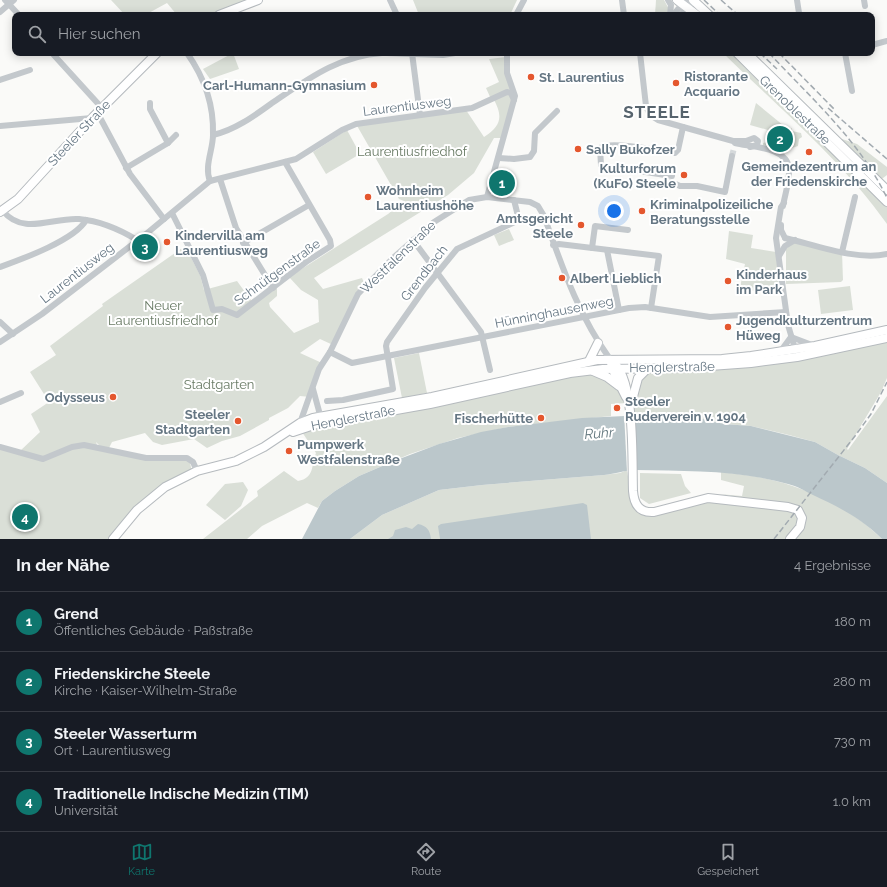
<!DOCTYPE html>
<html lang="de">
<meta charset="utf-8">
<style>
:root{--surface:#171b24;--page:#242831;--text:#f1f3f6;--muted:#9ea1a6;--line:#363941;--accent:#0f766e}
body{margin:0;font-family:Raleway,sans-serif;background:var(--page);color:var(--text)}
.you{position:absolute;left:614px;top:211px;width:14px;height:14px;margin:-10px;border:3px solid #fff;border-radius:50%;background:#1a73e8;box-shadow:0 0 0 6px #1a73e833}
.badge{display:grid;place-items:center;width:26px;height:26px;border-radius:50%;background:var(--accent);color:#fff;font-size:13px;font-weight:700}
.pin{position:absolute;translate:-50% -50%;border:2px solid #fff;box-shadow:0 1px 4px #0006}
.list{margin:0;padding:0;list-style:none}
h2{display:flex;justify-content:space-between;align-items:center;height:52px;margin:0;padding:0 16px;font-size:17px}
h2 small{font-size:13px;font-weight:400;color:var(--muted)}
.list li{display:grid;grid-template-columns:26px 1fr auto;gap:12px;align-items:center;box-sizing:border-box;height:60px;padding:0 16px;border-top:1px solid var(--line)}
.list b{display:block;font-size:15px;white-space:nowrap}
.list p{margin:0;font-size:13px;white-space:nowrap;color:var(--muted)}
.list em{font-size:13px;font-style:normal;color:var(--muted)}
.icon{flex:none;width:22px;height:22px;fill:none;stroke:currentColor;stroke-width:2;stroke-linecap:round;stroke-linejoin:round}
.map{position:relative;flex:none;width:887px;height:539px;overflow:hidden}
.search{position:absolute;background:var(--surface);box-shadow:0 2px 10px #0003;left:12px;right:12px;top:12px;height:44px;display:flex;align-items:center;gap:10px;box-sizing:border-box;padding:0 14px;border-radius:8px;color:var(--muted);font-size:15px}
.sheet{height:292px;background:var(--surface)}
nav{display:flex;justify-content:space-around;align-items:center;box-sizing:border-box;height:56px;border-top:1px solid var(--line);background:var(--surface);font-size:11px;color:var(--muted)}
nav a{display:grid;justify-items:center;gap:2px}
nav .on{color:var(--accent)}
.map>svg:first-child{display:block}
</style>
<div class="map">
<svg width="887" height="539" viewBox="0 0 887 539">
<rect width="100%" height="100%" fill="#fafaf8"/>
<!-- green -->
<g fill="#dadfd7">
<path d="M111,0H258L219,15H177L167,3L145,15H125Z"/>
<path d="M413,0H517L510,15H419Z"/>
<path d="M656,0H664L669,9L667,15H655Z"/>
<path d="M233,53L239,69L210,79L203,69Z"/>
<path d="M723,53H737L887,202V224C841,159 779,108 723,53Z"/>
<path d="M506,57L513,97L501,138H494L474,173L448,195L314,278L323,289L362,278L365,285L333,345L320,339L300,353L322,363L310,397L300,396L288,408L269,418V420L240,436L222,441L207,448L194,439L162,445L153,442L145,433L112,442L108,450L102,448L96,442L97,445L41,457L19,452L40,432L31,414L49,402L30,372L56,355L50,346L103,306L102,304L185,246L200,275L204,290L237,281L253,303L277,287V296L269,303L270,307L294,333L319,322L318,300L301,290L289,277L388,214L404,201L399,199L356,124L466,110L484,137C502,125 503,116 493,98L491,99L486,88L499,82L489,59Z"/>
<path d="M756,103L789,130L792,128V131L801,133L802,137L799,139L798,146L792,148L788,151L763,145V143L767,142V140L765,139L768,130L750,125Z"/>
<path d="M347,130L360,154L326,174L313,152Z"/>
<path d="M833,136L857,144L887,167V175L879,181Z"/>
<path d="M509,229L514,240L499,246L494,235Z"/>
<path d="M729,231L753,235L751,248L776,252L779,288L739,292L745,264L726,259Z"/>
<path d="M795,241L842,252L843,280L841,282L786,284V249Z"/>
<path d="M850,286L853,310L821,314L818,290Z"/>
<path d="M887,340V378L881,392L847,449L848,450L887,396V483L865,468L838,455L815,442L789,435L751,426L724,424L685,416L631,415L635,389L647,369L727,365Z"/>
<path d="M419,353L427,393L402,398L394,358Z"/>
<path d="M590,373L614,383L627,403L611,404V416L508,427L458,438L410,454L359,476L335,491L322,501L318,508L307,503L262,526L247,539H203L258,496L257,491L284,471L298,481C315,478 311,465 316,453L300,429Z"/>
<path d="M86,447L126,456L184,458L190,462L192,473L165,487L111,539H0V448L38,459L67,450Z"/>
<path d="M627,470L632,503L643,514L698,501L757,500L719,494L742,496L744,486L721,480V472C735,474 750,475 763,478C807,487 851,508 882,539H350L382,515L439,490L482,485L604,475L620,473Z"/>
<path d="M640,473L681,474L685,486L691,493L649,504L640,498Z"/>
<path d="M243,482L248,490L241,506L225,520L206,505L225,484Z"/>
</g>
<!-- water -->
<g fill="#bbc7cb">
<path d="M668,414L694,417L724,424L751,426L815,442L838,455L865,468L887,483V539H882C862,519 839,507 813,495C805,491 797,486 788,484C739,470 687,471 636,470C625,470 615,474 604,475L482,485L439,490L382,515L350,539H302L322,501L335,491L359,476L394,461L439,444L481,432L508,427L582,418Z"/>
<path d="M583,503L587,505L591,539H440L438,526L441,524Z"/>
<path d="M418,524C427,526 430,530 431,539H388L393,536L395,530L406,527L412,529Z"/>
</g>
<!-- pier -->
<path fill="#fafaf8" d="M624,413H634L637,472H627Z"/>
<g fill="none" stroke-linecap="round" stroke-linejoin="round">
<!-- minor-tunnel -->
<path stroke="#d5d9db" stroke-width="6" stroke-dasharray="6 3" stroke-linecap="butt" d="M732,156L734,148"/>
<!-- major casing -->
<g stroke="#b5babe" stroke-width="10">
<g id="major">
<path d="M677,0L697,15"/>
<path d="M693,0L709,15"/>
<path d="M219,15L258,0"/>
<path d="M737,53L887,202"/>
<path d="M747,53L887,190"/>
<path d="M0,212L18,199L93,117L157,53"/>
<path d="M589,361L598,343"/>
<path d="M611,363L615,375L626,397"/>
<path d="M616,365C635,387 632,461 633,491C634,504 639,513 654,512L708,498L788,507L798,510L802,518L800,527L790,539"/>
<path d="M593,371L607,377L619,386"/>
<path d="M631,404L638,378L647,369"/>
<path d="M293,432L317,424L430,404L570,373L603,369L683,368L751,363L797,357L887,338"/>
<path d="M113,539L137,510L165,487L197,471L236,461L264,447L300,423L313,418L432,397L597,360L722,359L751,356L815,346L887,330"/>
</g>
</g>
<!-- minor -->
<g stroke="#c3c8cc" stroke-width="6">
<path d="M5,0L19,15"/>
<path d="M390,0L397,15"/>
<path d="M622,0L624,15"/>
<path d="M668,0L671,5L670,15"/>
<path d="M797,0L799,13"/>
<path d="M864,0L865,6"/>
<path d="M0,12L14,0"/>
<path d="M516,15L524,0"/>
<path d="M673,15L686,0"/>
<path d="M681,15L694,0"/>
<path d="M872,45L887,41"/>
<path d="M52,53L102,108"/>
<path d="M187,53C204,77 214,105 213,135C213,150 204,166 210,181"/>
<path d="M386,53L443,55L455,53"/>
<path d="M412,53L420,115"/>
<path d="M640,53L646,106L650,115L658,120L733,141H746L754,138L758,141L757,145L750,147"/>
<path d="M845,53L852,91"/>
<path d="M0,80L30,70"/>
<path d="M150,103V109L168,143"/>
<path d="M97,112L130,174L164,219"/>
<path d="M0,126L92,118"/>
<path d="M213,135C235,130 254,116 272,103C308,79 338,56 382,53"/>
<path d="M735,143C751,147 787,147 789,168C790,180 785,194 783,206"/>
<path d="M499,158L514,159L530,157L534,151L535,133L557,111"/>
<path d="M126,168L168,143L176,135"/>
<path d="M672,176L619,168L605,170L601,165L600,148C607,140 663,151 675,153L678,150L683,127"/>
<path d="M220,179L236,228L273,288"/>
<path d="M671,182L680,186H697L725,192L732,156"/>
<path d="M487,197L515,96L507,73V53"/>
<path d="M784,203L781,207L776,238L788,325L796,352"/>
<path d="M3,211C23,236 53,217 79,219C100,221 119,229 137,240"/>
<path d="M172,213L203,275L213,310L222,309L237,315L306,262L331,246L330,240L285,162"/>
<path d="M781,225V230L785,238"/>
<path d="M785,238C815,245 857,261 887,254"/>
<path d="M413,240L481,332L490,370"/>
<path d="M243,243L309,205"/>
<path d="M553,245L559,244L659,256L651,308"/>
<path d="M592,248L595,226L628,230"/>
<path d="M607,250L619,310"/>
<path d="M842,252L855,197"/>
<path d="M779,256L785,246L795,240"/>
<path d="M0,267C22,259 75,240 86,220"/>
<path d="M0,322L13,334"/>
<path d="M791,337L812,345"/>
<path d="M0,342L42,314L146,234L210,181L296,159L342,130L356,124L472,108L507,92L511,93L514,100"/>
<path d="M330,352L352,363L629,308L645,307L710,317L786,312"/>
<path d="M780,352L791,337"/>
<path d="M313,389L319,411L318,421"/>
<path d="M327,401L343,400L393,389L386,346L387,342L425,288L457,249L519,220L514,200"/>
<path d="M0,402L21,393"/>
<path d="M300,423L319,369L330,352L358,294L393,258L434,222L469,200L487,197L530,202L538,206L544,216C562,266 578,315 610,359"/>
<path d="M0,447L43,459L72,447L84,445L146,458H187L193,462L197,471"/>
</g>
<!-- major -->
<use href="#major" stroke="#fff" stroke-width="8"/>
<!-- rail -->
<g stroke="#a2aab0" stroke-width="1.5" stroke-dasharray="6 3" stroke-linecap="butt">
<path d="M704,0L720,15"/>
<path d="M721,0L738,15"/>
<path d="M760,53L777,69"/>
<path d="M769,53C811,98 860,141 887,198"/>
<path d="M779,53L834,109"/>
<path d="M828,108L887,159"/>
<path d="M774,539L855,436L871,414L887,382"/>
</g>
</g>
<!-- markers -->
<g fill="#e4572e" stroke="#fff" stroke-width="1.5">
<circle cx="531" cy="77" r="4"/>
<circle cx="676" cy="83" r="4"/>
<circle cx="374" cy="85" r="4"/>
<circle cx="578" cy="149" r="4"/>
<circle cx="809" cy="152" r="4"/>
<circle cx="684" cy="175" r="4"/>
<circle cx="368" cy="197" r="4"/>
<circle cx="642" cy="211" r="4"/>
<circle cx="581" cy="225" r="4"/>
<circle cx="167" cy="242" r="4"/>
<circle cx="562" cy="278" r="4"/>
<circle cx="728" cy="281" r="4"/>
<circle cx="728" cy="327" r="4"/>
<circle cx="113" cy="397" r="4"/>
<circle cx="617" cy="408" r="4"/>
<circle cx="541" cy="418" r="4"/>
<circle cx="238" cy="421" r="4"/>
<circle cx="289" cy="451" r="4"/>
</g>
<g text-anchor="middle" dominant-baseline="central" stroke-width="4" stroke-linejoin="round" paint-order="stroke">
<!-- poi labels -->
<g font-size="13" font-weight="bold" fill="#657683" stroke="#fff" text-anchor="start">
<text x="684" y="76">Ristorante<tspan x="684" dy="15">Acquario</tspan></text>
<text x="539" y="77">St. Laurentius</text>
<text x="366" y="85" text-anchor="end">Carl-Humann-Gymnasium</text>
<text x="586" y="149">Sally Bukofzer</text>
<text x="809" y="166" text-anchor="middle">Gemeindezentrum an<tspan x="809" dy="15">der Friedenskirche</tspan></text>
<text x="676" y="168" text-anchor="end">Kulturforum<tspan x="676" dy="15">(KuFo) Steele</tspan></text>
<text x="376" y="190">Wohnheim<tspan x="376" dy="15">Laurentiushöhe</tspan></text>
<text x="650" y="204">Kriminalpolizeiliche<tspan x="650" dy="15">Beratungsstelle</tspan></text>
<text x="573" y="218" text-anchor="end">Amtsgericht<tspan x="573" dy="15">Steele</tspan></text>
<text x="175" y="235">Kindervilla am<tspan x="175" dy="15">Laurentiusweg</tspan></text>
<text x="736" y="274">Kinderhaus<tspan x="736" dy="15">im Park</tspan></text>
<text x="570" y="278">Albert Lieblich</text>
<text x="736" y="320">Jugendkulturzentrum<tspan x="736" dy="15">Hüweg</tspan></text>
<text x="105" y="397" text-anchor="end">Odysseus</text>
<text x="625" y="401">Steeler<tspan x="625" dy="15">Ruderverein v. 1904</tspan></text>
<text x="230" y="414" text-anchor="end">Steeler<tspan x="230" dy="15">Stadtgarten</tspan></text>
<text x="533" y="418" text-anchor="end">Fischerhütte</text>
<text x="297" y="444">Pumpwerk<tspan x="297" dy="15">Westfalenstraße</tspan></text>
</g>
<!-- street labels -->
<g font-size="13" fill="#657683" stroke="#fff">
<text transform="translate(407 106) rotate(-7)">Laurentiusweg</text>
<text transform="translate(795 110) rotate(44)">Grenoblestraße</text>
<text transform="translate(79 133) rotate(-47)">Steeler Straße</text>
<text transform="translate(398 257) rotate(-44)">Westfalenstraße</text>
<text transform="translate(277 272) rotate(-36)">Schnütgenstraße</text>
<text transform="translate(77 273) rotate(-38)">Laurentiusweg</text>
<text transform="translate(424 273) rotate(-52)">Grendbach</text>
<text transform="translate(554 312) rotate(-11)">Hünninghausenweg</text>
<text transform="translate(672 367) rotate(-1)">Henglerstraße</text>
<text transform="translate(353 418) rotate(-11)">Henglerstraße</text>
</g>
<!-- park labels -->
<g font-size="13" fill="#687a64" stroke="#fff">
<text x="412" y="151">Laurentiusfriedhof</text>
<text x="163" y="305">Neuer<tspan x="163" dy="15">Laurentiusfriedhof</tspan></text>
<text x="219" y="384">Stadtgarten</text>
</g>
<!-- water labels -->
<g font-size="14" font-style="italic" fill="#60757c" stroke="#fff">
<text transform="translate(599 433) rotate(-4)">Ruhr</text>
</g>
<!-- district labels -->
<g font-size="17" font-weight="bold" letter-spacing="1" fill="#57646e" stroke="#fff">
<text x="657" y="112">STEELE</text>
</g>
</g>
</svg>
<div class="you"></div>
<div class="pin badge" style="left:502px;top:183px">1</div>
<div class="pin badge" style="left:780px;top:139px">2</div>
<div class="pin badge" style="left:145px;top:247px">3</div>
<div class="pin badge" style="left:25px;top:517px">4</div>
<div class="search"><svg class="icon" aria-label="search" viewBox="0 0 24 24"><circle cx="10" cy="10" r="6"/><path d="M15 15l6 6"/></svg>Hier suchen</div>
</div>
<section class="sheet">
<h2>In der Nähe<small>4 Ergebnisse</small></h2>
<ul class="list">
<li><span class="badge">1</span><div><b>Grend</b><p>Öffentliches Gebäude · Paßstraße</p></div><em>180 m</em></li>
<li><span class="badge">2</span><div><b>Friedenskirche Steele</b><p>Kirche · Kaiser-Wilhelm-Straße</p></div><em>280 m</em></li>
<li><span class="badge">3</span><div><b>Steeler Wasserturm</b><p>Ort · Laurentiusweg</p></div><em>730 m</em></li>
<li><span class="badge">4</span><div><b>Traditionelle Indische Medizin (TIM)</b><p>Universität</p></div><em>1.0 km</em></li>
</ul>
</section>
<nav>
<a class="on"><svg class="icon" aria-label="map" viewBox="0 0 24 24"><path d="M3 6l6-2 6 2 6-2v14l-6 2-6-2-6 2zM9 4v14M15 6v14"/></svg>Karte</a>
<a><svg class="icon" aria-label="directions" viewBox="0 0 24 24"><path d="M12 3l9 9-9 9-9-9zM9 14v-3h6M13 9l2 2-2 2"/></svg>Route</a>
<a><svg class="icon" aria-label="saved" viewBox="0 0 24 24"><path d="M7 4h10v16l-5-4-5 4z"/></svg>Gespeichert</a>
</nav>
